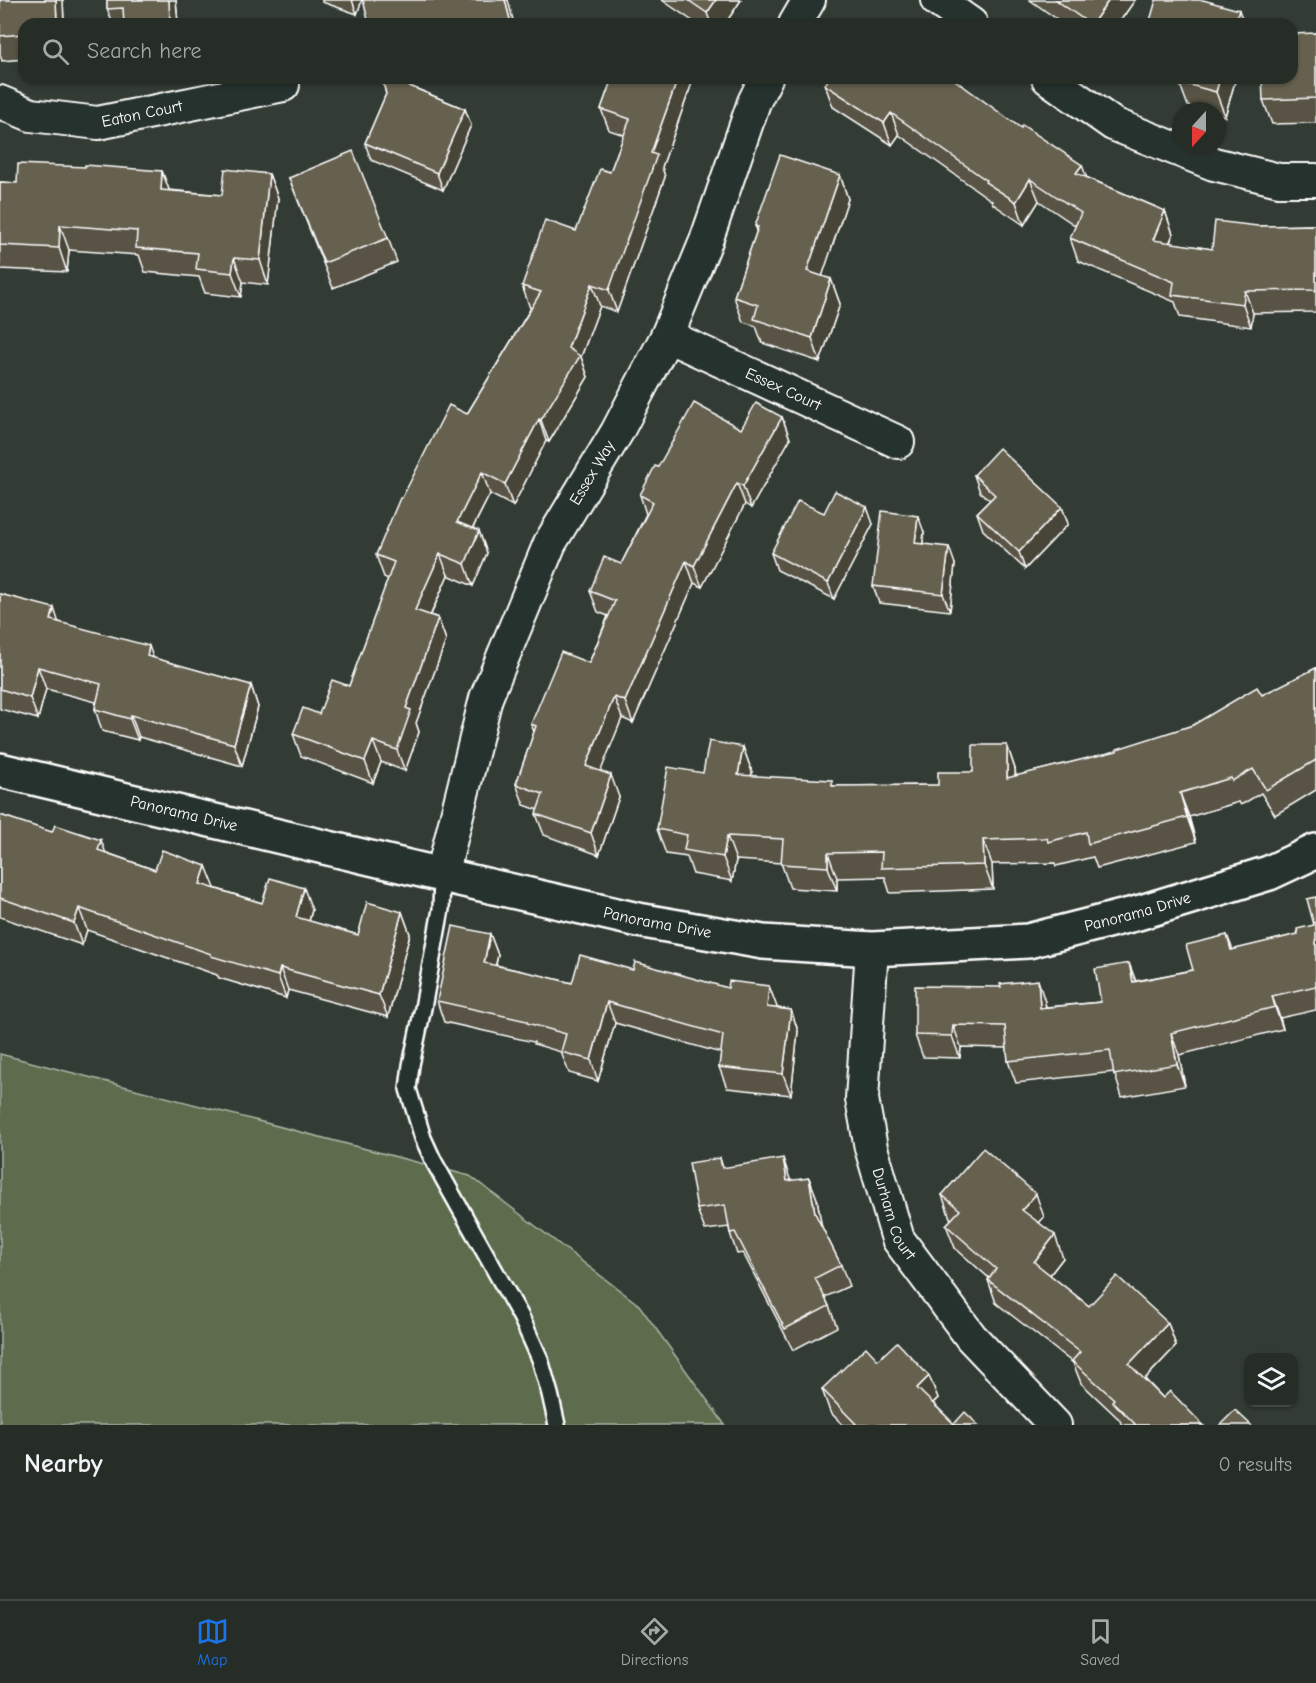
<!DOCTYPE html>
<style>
:root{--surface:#262d27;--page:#323933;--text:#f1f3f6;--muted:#a4a8a7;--line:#424944;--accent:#1a73e8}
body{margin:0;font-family:"Comic Neue",sans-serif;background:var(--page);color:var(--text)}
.controls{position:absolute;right:18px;bottom:18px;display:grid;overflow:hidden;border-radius:12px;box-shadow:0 2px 4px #0004}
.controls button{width:54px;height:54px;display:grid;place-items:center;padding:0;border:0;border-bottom:2px solid var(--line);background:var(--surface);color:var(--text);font:30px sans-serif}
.compass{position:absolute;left:1172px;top:102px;width:54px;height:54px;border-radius:50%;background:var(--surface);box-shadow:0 2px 4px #0004;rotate:201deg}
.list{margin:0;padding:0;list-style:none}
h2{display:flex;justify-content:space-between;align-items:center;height:78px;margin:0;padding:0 24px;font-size:26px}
h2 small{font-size:20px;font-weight:400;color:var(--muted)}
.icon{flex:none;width:33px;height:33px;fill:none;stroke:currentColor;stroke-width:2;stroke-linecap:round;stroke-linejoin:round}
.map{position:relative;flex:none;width:1316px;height:1425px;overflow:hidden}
.search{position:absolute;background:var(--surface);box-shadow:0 2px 4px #0004;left:18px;right:18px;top:18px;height:66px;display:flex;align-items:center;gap:15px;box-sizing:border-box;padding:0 21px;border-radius:18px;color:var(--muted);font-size:22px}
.sheet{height:174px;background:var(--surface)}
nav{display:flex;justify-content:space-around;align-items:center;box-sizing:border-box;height:84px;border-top:2px solid var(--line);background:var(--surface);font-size:16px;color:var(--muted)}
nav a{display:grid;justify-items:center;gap:3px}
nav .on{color:var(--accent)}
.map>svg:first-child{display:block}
</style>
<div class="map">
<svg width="1316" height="1425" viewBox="0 0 1316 1425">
<rect width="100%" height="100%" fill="#333c34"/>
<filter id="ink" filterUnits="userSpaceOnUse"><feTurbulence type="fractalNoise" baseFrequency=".0167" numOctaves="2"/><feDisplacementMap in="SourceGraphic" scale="12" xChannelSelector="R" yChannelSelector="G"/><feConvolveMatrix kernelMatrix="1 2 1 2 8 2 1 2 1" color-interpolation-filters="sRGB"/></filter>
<g filter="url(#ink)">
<!-- green -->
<path fill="#5b6c4e" stroke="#adb6a6" stroke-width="1.5" d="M0,1054L470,1176L639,1305L725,1425H0Z"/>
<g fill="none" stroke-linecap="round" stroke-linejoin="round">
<!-- lane casing -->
<g stroke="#fff" stroke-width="20">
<path id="lane" d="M442,875L441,909L423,1008L411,1065L408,1089L423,1138L434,1162L521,1317L540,1359L550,1394L557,1425"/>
</g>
<!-- street casing -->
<g stroke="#fff" stroke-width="36">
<g id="street">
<path d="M937,0L971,24"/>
<path d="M795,24L809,0"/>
<path d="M1048,78L1113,124L1214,164L1279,180H1316"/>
<path id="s1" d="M0,102L31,115L98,123L283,85"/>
<path id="s2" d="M667,336L898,442"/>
<path id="s3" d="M442,875L486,698L550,543L617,432L667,336L706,241L754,102L766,78"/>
<path id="s4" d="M872,949L862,1099L871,1148L898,1239L971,1337L1055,1425"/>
</g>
</g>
<!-- secondary casing -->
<g stroke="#fff" stroke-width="38">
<g id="secondary">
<path id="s5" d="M0,770L442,875L638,920L763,942L872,949L1028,941L1138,913L1269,873L1316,851"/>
</g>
</g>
<!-- lane -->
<use href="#lane" stroke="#26332d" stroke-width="15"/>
<!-- street -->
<use href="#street" stroke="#26332d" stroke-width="32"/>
<!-- secondary -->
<use href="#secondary" stroke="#26332d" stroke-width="33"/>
</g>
<!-- wall -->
<g fill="#585344" stroke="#fff" stroke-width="1.5">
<path d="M0,0H63L64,24H24V59L2,61L0,54Z"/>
<path d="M107,0H176L178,24H113L107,9Z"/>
<path d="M322,0H362L357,14L322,2Z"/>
<path d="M662,0H741L725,24H697Z"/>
<path d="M1030,0H1135L1118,24H1064Z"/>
<path d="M1316,33V123L1272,124L1263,100Z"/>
<path d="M382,78H411L398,81L465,109L471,125L443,190L371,160L365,143L386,94Z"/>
<path d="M608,78H692L693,80L662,167L665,177L617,312L600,306L581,357L588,377L549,442L546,441L513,506L490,494L473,528L479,531L487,553L473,586L448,575L431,615L438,618L446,640L416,723L419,732L405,771L381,762L373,783L301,756L293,734L319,714L349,686L388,579L384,577L376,555L402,498L467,414L531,308H530L522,286L576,231L610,172L624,135L609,130L601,109L610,84Z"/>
<path d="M1169,78H1236L1225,116L1217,114V111H1206L1188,106L1179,82L1169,79Z"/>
<path d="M825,85L1086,177L1165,211L1173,234L1170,243L1212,249L1258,226L1316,225V312L1253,313L1251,327L1180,317L1175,302L1078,261L1070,238L1076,226L1039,201L1024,225L993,204L992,201L899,135L892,145L833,107Z"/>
<path d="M162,171L169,190L222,195L269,174L278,198L268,285L243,282L241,297L205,293L199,277L145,272L139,255L69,250L67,272L0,269V182L17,183Z"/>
<path d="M840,175L848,199L822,276L831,279L840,304L820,362L762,343L756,326L743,322L734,297L757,230L755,226Z"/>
<path d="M289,178L388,238L397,262L333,288Z"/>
<path d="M782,417L790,439L751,508L745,504L702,587L694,583L633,723L622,718L600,771L619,797L599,855L544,835L536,814L538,810L524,805L516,784L534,732L531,724L589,663L608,616L598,612L590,591L621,564L646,514L640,495L658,467Z"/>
<path d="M974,475L1062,507L1068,524L1025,569L983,530L977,513L990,500L980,492Z"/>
<path d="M824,513L873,524L834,599L777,570L771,553Z"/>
<path d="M924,532L923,544L955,564L950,611L879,603L873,586Z"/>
<path d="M0,594L59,622L153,658L251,685L258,707L242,766L139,737L138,740L102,731L95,709L96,702L46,689L38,719L0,709Z"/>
<path d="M1316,668V790L1275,815L1261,793L1241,805L1239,802L1189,817L1196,842L1097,868L1093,857L1056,866L1055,863L992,864L993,889L890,893L885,877L837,878V891L790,888L781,863L736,860L732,881L693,874L687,857L666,854L657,829L703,773L743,747L752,772L751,776L834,786L938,785L973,772L1007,745L1015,769L1016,776L1117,751L1193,725L1262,695Z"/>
<path d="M0,815L155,870L206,866L214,888L262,903L312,910L309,921L358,935L402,912L410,934L388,1017L288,990L286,998L219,978L217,975L87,930L82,945L0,917Z"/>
<path d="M1316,897V1010L1280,1018L1283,1029L1179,1055L1185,1086L1122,1097L1114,1072L1016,1083L1008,1061L1007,1048L961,1047L960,1058L923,1057L915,1035L1045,1002L1046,1007L1101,1002L1136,981L1193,970L1227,935L1233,950L1298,934L1314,925Z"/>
<path d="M490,934L498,955L496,965L572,983L633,970L728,988L769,986L777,1008L791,1010L798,1031L791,1095L727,1088L719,1067L721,1053L615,1023L598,1081L569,1073L561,1052L534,1044V1042L444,1022L437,1001Z"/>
<path d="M720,1158L723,1168L791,1181L809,1178L817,1199L821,1225L841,1265L849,1286L825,1297L829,1306L837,1327L793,1350L743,1253L737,1254L730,1233L729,1227L705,1230L697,1209Z"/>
<path d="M942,1195L1044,1217L1039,1223L1063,1258L1050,1275L1089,1306L1168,1323L1176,1346L1145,1379L1163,1398L1203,1425H1122L1119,1419L1081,1383L1073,1363L996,1303L988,1280L989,1278L955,1248L946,1225L952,1219L950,1218Z"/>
<path d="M878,1360L929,1376L938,1398L933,1403L954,1424L978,1425H843L830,1412L822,1389Z"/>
</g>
<!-- shaded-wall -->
<g fill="#474437" stroke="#fff" stroke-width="1.5">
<path d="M56,0H63L64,24H57Z"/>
<path d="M169,0H176L178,24H170Z"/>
<path d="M352,0H362L357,14Z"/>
<path d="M505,0H508L514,24H511Z"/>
<path d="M716,0H741L725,24H711L707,13Z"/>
<path d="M1109,0H1135L1118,24H1092Z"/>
<path d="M1239,10L1244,24H1235Z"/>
<path d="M678,78H692L693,80L662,167L665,177L617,312L609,290L651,153Z"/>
<path d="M1220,78H1236L1225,116L1216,92Z"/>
<path d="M465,109L471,125L443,190L437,173Z"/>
<path d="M891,113L899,135L892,145L884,123Z"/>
<path d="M1082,165L1090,187L1076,173Z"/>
<path d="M162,171L171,195L161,190Z"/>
<path d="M269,174L278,198L268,285L260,260Z"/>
<path d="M840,175L848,199L816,295L807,271Z"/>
<path d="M1030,179L1039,201L1024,225L1016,202Z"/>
<path d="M1165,211L1173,234L1161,263L1153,240Z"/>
<path d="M60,225L69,250L67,272L59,248Z"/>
<path d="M234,258L243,282L241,297L232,273Z"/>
<path d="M831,279L840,304L820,362L812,338Z"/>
<path d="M592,284L600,306L581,357L588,377L549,442L541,420Z"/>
<path d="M1245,291L1253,313L1251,327L1243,304Z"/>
<path d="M782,417L790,439L751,508L743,486Z"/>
<path d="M539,419L546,441L513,506L505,484Z"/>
<path d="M482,472L490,494L465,543L457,522Z"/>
<path d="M737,483L745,504L702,587L694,566Z"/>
<path d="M867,507L873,524L834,599L828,583Z"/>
<path d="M1062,507L1068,524L1025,569L1019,552Z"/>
<path d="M918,516L924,532L921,560L915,543Z"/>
<path d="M479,531L487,553L473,586L465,564Z"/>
<path d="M949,547L955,564L950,611L943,594Z"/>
<path d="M440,554L448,575L423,632L415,610Z"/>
<path d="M686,561L694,583L633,723L625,701Z"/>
<path d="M54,608L61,630L51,620Z"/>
<path d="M438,618L446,640L416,723L419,732L405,771L397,750L406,708Z"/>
<path d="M149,646L157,668L147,656Z"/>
<path d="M38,667L46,689L38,719L30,698Z"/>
<path d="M251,685L258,707L242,766L234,744Z"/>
<path d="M614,697L622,718L594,788L586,766Z"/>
<path d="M131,715L139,737L138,740L130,719Z"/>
<path d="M373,741L381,762L373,783L365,761Z"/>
<path d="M1007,745L1015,769L1016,802L1007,778Z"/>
<path d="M743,747L752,772L747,799L738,775Z"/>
<path d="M611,775L619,797L599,855L591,833Z"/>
<path d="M1180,793L1189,817L1196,842L1187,817Z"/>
<path d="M727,836L736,860L732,881L723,857Z"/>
<path d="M101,840L109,862L98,850Z"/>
<path d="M983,840L992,864L993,889L984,865Z"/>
<path d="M828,853L837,878V891L828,867Z"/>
<path d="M206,866L215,888L208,906L200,884Z"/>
<path d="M304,888L312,910L304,939L296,917Z"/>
<path d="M79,908L87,930L82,945L74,923Z"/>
<path d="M402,912L410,934L388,1017L379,995Z"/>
<path d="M490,934L498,955L491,984L484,963Z"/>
<path d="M1129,963L1137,984L1133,982Z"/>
<path d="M280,968L288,990L286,998L278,976Z"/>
<path d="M1038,980L1045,1002L1048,1030L1040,1008Z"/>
<path d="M769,986L777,1007L775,1028L767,1007Z"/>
<path d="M1272,996L1280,1018L1283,1029L1275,1007Z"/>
<path d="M607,1002L615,1023L598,1081L591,1060Z"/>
<path d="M791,1010L798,1031L791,1095L783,1074Z"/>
<path d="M953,1025L961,1047L960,1058L952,1036Z"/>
<path d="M1171,1033L1179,1055L1185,1086L1177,1064Z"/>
<path d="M783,1158L790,1179L794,1202L787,1181Z"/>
<path d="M809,1178L817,1199L823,1234L815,1213Z"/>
<path d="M1036,1194L1044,1217L1030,1232L1022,1210Z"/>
<path d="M1055,1235L1063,1258L1042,1285L1034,1262Z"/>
<path d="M1168,1323L1176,1346L1138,1386L1129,1364Z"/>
<path d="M929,1376L938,1398L925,1410L917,1388Z"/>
</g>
<!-- building -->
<g fill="#66614f" stroke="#fff" stroke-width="1.5">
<path d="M0,0H56L57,24H24V34L0,36Z"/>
<path d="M107,0H169L170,24H124L123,8L107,9Z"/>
<path d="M363,0H505L511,24H369Z"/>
<path d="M688,0H716L707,13Z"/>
<path d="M1056,0H1109L1092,24H1090Z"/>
<path d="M1156,0H1203L1239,10L1235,24H1149Z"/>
<path d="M1316,33V98L1263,100L1262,78H1292V34Z"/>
<path d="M382,78H390L465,109L437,173L365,143L386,94Z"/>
<path d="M612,78H678L651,153L657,155L609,290L592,284L568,348L580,356L541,420L539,419L505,484L482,472L457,522L479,531L465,564L440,554L415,610L438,618L406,708L411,710L397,750L373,741L365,761L293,734L303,708L319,714L332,680L349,686L394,562L376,555L400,498H402L449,405L467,414L541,292L522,286L545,220L576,231L600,169L610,172L630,119L601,109Z"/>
<path d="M829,78H952L1021,128L1022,125L1082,165L1076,173L1165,211L1153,240L1212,249L1215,221L1258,226L1316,225V290L1245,291L1243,304L1172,295L1174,282L1070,238L1081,213L1030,179L1016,202L985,182L986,180L891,113L884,123L825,85Z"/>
<path d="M1180,78H1220L1216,92L1179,82Z"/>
<path d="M353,151L388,238L324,263L289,178Z"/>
<path d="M780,155L840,175L807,271L831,279L812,338L754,319L758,305L734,297L758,227L755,226Z"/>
<path d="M18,164L85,167V165L162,171L161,190L222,195L225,169L269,174L260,260L234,258L232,273L196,269L198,253L136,248L137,231L60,225L59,248L0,245V182L17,183Z"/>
<path d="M694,403L741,429L756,403L782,417L743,486L737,483L694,566L686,561L625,701L614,697L586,766L611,775L591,833L536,814L543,794L516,784L536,726L531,724L561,652L589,663L615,601L590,591L604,557L621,564L653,502L640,495L655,466L658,467Z"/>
<path d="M999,448L1062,507L1019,552L977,513L995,495L974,475Z"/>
<path d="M835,491L867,507L828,583L771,553L798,501L824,513Z"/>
<path d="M882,511L918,516L915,543L949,547L943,594L873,586Z"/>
<path d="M0,594L54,608L51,620L149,646L147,656L251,685L234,744L131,715L130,719L95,709L101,684L38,667L30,698L0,689Z"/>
<path d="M1316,668V760L1266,790L1253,769L1232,781L1231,778L1180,793L1187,817L1088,844L1086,832L1048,842L1047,838L983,840L984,865L881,868L882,852L828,853V867L781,864L783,839L727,836L723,857L684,850L687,835L657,829L668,767L703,773L709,741L743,747L738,775L832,780V786L938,785V772H973V745H1007V778L1117,751V749L1193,725L1257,687L1262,695Z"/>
<path d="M0,815L52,832L55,825L101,840L98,850L155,870L162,850L206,866L200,884L262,903L270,878L304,888L296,917L358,935L367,902L402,912L379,995L280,968L278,976L211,956V954L79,908L74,923L0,898Z"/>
<path d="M1316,897V986L1272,996L1275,1007L1171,1033L1177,1064L1114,1075L1110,1050L1008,1061L1005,1026L953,1025L952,1036L915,1035V986L1001,987L1000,984L1038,980L1040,1008L1101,1002L1095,969L1129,963L1133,982L1193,970L1186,945L1227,935L1231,950L1298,934L1297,929L1314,925L1307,899Z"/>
<path d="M453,926L490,934L484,963L540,975L572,983L580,955L633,970L635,962L728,988L729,981L769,986L767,1007L791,1010L783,1074L719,1067L723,1035L607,1002L591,1060L561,1052L566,1034L527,1023V1021L437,1001Z"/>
<path d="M983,1148L1036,1194L1022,1210L1055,1235L1034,1262L1089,1306L1117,1276L1168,1323L1129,1364L1163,1398L1170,1391L1203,1425H1136L1112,1401L1114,1399L1072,1361L1080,1352L988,1280L996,1269L946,1225L960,1210L942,1195Z"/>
<path d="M720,1158L722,1168L783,1158L787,1181L809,1178L815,1213L841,1265L815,1278L829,1306L785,1329L735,1232L730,1233L725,1205L697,1209L689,1163Z"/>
<path d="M897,1342L929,1376L917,1388L954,1424L965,1412L978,1425H857L822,1389L866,1347L878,1360Z"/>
<path d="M1235,1410L1251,1425H1220Z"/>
</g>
</g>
<g text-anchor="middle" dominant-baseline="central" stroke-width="6" stroke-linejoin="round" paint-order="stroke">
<!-- street labels -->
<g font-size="16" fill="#fff" stroke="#26332d">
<text stroke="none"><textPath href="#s1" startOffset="146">Eaton Court</textPath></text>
<text stroke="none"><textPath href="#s2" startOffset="128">Essex Court</textPath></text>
<text stroke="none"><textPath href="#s3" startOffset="432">Essex Way</textPath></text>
<text stroke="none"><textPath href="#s5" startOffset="189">Panorama Drive</textPath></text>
<text stroke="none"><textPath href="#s5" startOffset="1161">Panorama Drive</textPath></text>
<text stroke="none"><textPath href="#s5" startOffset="675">Panorama Drive</textPath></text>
<text stroke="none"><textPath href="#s4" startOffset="270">Durham Court</textPath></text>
</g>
</g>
</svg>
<div class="controls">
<button><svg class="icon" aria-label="layers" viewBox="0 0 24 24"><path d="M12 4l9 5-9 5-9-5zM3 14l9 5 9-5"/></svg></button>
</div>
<svg class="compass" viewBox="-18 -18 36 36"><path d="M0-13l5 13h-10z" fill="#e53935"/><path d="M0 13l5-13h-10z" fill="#a4a8a7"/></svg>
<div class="search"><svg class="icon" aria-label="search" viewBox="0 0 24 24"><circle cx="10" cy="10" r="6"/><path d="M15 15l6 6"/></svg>Search here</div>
</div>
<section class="sheet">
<h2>Nearby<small>0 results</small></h2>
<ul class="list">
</ul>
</section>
<nav>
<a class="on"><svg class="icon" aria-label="map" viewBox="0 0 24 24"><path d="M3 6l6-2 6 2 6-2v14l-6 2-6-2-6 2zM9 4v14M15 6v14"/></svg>Map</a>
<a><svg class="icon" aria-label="directions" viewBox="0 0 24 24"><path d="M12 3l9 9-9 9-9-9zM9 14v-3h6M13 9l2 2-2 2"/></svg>Directions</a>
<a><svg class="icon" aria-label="saved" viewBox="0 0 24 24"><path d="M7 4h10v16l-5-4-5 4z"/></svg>Saved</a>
</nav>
